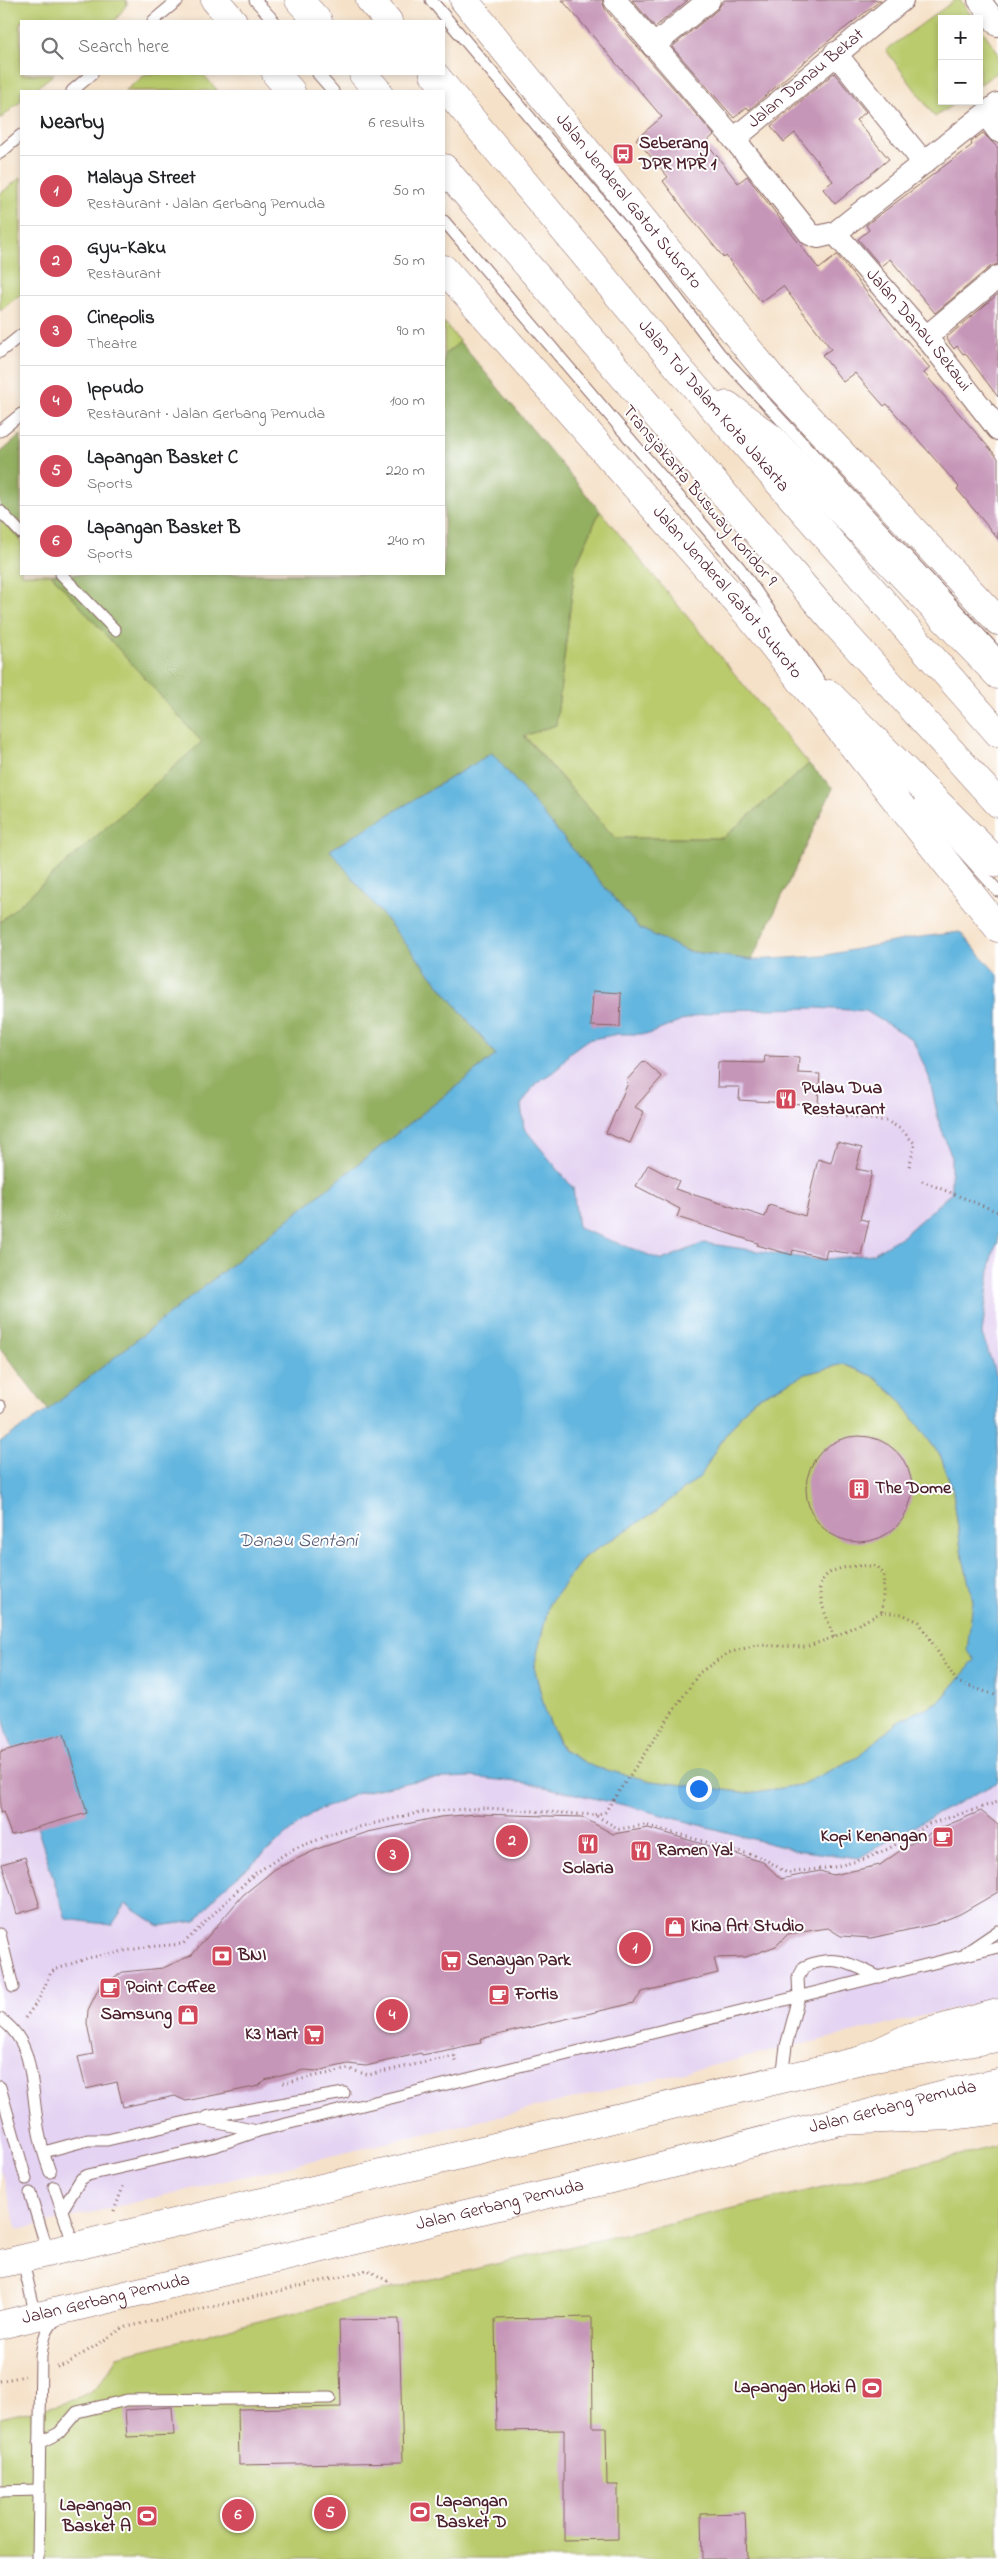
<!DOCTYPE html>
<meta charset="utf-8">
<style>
:root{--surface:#fff;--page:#f6f6f6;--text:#202124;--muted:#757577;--line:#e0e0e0;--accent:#d1495b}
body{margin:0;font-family:"Indie Flower",sans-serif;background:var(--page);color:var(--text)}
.controls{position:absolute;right:15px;top:15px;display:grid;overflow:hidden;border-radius:0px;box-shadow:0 2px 8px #0003}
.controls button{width:45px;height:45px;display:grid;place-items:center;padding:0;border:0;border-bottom:1px solid var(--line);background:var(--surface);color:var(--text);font:25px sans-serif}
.you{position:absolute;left:698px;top:1788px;width:18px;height:18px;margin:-12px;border:4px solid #fff;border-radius:50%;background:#1a73e8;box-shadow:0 0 0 8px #1a73e833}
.badge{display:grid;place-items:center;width:32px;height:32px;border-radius:50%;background:var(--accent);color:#fff;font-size:16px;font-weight:700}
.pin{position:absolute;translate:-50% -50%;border:2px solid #fff;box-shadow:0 1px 5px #0006}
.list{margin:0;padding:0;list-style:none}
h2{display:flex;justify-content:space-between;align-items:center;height:65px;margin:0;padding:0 20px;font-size:21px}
h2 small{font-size:16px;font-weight:400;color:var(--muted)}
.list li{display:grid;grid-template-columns:32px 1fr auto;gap:15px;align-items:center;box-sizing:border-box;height:70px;padding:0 20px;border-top:1px solid var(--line)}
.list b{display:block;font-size:19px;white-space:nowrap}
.list p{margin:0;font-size:16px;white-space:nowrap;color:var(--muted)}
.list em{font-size:16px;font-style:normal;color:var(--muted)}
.icon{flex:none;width:28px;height:28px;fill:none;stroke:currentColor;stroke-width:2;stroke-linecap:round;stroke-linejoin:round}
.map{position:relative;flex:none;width:998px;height:2559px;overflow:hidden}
.search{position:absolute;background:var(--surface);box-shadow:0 2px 8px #0003;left:20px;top:20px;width:425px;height:55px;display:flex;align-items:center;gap:12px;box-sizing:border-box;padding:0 18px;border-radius:0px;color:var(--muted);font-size:19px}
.panel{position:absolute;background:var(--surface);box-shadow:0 2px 8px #0003;left:20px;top:90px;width:425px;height:485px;border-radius:0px}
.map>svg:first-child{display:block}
</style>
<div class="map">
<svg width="998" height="2559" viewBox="0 0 998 2559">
<rect width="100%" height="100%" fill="#fff"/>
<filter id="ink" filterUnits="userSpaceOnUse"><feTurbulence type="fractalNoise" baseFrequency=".02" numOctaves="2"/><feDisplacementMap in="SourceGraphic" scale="10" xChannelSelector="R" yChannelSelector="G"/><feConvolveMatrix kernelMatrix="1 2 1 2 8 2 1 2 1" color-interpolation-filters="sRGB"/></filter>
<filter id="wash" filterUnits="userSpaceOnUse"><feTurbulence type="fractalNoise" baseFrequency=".0096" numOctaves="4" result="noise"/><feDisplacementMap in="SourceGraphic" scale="20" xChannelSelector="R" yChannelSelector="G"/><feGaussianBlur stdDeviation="1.12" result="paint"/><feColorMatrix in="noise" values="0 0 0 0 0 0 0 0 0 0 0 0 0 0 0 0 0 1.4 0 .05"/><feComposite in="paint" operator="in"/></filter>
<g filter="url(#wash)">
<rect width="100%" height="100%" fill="#f5e1c8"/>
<!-- built -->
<g fill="#e4d3f2">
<path d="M816,1008L866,1011L913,1040L929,1077L939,1122L951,1156V1193L904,1235L872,1254L818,1260L704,1243L662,1260L578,1228L573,1188L524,1128L521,1105L536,1083L558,1069L569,1053L587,1040L618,1034H649L689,1018L722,1010Z"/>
<path d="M998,1243V1380L982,1334L992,1254Z"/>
<path d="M0,1709L66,1919L126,1903L159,1926L196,1921L220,1891L311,1814L358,1793L424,1779L471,1777L527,1783L628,1806L794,1850L859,1858L906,1830L998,1782V1998L18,2230L0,2169Z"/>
</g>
<!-- green -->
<g fill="#bacb6d" stroke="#82754c">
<path d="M0,0H126L127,4L115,21H21V74H54L33,91H21V101L0,119Z"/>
<path d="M955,0H960L974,19H942V101H958L935,117L886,50Z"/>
<path d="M979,26L998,52V72L979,85Z"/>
<path d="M146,74H203L218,91H125Z"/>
<path d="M21,177V294L0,311V194Z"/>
<path d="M444,322L460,342L444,355Z"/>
<path d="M600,511L809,764L723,838H615L524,735L556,725L575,567Z"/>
<path d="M0,517L21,541V574H51L202,742L0,922Z"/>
<path d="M843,1364L873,1376L900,1400L941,1457L953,1492L961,1549L973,1601L968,1650L975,1660L940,1701L900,1720L858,1757L800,1785L749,1793L651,1781L593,1767L563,1750L546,1714L534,1667L549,1604L584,1557L655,1512L701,1476L720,1442L753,1400L806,1374Z"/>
<path d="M998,2146V2559H0V2418C28,2411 63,2407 89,2392C101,2385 110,2368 117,2356L398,2287Z"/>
</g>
<!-- forest -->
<g fill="#93af60" stroke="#6e6746">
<path d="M460,342L600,511L575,567L556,725L524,736L615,838H723L809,764L833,788L752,960L686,951L639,928L492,753L330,850L496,1055L48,1410L0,1348V922L202,742L51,574H444V355Z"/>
<path d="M21,435V541L0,517V453Z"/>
</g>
<!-- water -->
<path fill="#63b6df" stroke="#566a85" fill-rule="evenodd" d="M492,753L639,928L686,951L752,960L822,956L913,938L960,932L998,975V1243L992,1254L982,1334L998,1380V1782L906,1830L859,1858L794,1850L628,1806L527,1783L471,1777L424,1779L358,1793L311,1814L220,1891L196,1921L159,1926L126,1904L112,1925L66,1919L0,1709V1442L48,1410L496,1055L330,850ZM816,1008L866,1011L913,1040L929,1077L939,1122L951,1156V1193L904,1235L872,1254L818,1260L704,1243L662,1260L578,1228L573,1188L524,1128L521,1105L536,1083L558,1069L569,1053L587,1040L618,1034H649L689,1018L722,1010ZM843,1364L873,1376L900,1400L941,1457L953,1492L961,1549L973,1601L967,1650L975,1660L940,1701L900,1720L858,1757L800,1785L749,1793L651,1781L594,1767L562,1750L546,1714L534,1667L549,1604L584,1557L655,1512L701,1476L720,1442L753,1400L806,1374Z"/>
<g id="blocks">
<!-- building -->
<g fill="#c696b8">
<path d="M562,0H602L605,9L714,135L706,142L738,183L747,176L819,269L837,255L904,339L905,338L930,368L924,373L998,458V539L957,489L959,487L887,404L884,406L855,373L843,382L822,355L831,349L783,286L761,302L726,256L724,258L687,213L663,181L668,177L636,139L662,117Z"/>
<path d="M632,0H688L655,27Z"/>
<path d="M724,0H881L826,43L749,110L747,107L734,118L672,47L717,10Z"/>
<path d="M834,73L866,112L856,120L889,159L835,204L823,189L833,181L795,133L784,142L771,126Z"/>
<path d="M983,133L998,148V264L990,267L935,313L890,259L881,266L858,239L869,230L866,225L972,145L971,142Z"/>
<path d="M998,294V397L965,353L963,354L957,346L954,349L946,338Z"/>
<path d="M593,991L621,993L620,1027L591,1026Z"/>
<path d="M765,1056L799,1057L798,1073L820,1074L818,1105L739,1100L740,1087H717L718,1062L764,1063Z"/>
<path d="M644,1061L662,1077L635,1107L644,1112L630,1143L606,1133L628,1083L626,1081Z"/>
<path d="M837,1142L862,1148L856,1169L872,1172L860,1219L869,1221L861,1255L827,1250L825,1258L793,1250L792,1255L757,1245L758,1243L677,1217L680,1209L636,1186L648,1165L679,1181L675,1189L765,1217L769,1205L805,1216L818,1159L831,1163Z"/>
<circle cx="859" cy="1489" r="53"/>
<path d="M64,1734L87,1813L11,1835L3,1812L0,1813V1752Z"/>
<path d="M981,1811L998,1825V1892L960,1914L935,1924L871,1938L841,1936L828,1928L788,1934L776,1946L746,1957L714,1958L718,1973L642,1992L634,2003L480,2039L481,2043L422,2055L421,2053L366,2066L348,2064L317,2071L304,2070L265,2080L259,2086L186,2101L175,2096L123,2107L117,2082L86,2089L78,2057L93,2054L87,2023L88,2010L100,1986L123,1972L163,1968L192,1955L243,1895L275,1869L320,1848L368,1832L440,1817L477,1814L582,1817L613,1834L648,1828L763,1862L781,1879L820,1871L833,1875L880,1865L908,1845L936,1830Z"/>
<path d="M25,1857L40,1907L17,1914L2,1864Z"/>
<path d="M592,2317L593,2427H606L607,2485H618V2539L564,2540V2430L497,2431L495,2319Z"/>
<path d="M399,2319L403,2462L239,2465L238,2409L341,2407L339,2320Z"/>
<path d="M172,2407L174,2435L127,2437L125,2410Z"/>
<path d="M745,2513L747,2559H702L701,2514Z"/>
</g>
</g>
</g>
<g filter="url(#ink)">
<use href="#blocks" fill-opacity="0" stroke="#866362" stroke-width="1"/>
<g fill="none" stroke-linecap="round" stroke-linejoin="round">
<!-- lane casing -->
<g stroke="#866362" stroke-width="13">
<g id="lane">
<path d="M255,0L274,21"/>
<path d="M431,0L629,235L720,354L998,654"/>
<path d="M153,21L178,0"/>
<path d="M318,74L333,91"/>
<path d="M72,91L92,74"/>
<path d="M0,153L21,135"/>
<path d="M444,221L739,567L826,691"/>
<path d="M0,352L21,335"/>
<path d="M0,431L21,414"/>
<path d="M0,511L21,533"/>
<path d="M61,574L115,630"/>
<path d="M919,803L998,891"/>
<path d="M0,1407V1406"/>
<path d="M0,1934L13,1987"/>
<path d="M967,1952L998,1931"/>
<path d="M0,2019C34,2040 31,2085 37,2120C39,2137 44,2156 50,2172"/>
<path d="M782,2078L786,2046L799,1997L798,1978L804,1967C834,1953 851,1964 879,1977"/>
<path d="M0,2087L26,2179"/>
<path d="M206,2117L344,2093"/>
<path d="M44,2152L88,2140H107L199,2119L257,2131"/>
<path d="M54,2187L74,2246"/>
<path d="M30,2193L48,2252"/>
<path d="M62,2210L81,2179L88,2175L215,2146L258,2131L998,1947"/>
<path d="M22,2258L36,2316"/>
<path d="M39,2443L59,2433L77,2412L127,2400L330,2398"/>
<path d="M0,2491L39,2490"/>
<path d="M38,2559L41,2356C43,2339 46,2327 59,2317"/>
</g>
</g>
<!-- street casing -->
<g stroke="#866362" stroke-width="24">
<g id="street">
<path d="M615,0L734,139L810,234L818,237L835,233L998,104"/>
<path d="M979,0L998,25"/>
<path d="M653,46L709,0"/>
<path d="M835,53L924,163"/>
<path d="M986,115L998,131"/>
<path id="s1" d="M734,139L902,0"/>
<path id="s2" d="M835,233L926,337L998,429"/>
<path d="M926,337L998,277"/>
</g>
</g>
<!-- primary casing -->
<g stroke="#866362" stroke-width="29">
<g id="primary">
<path d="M0,2264L862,2060L998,2038"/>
<path id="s3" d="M0,2325L645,2171L952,2092L998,2083"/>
</g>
</g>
<!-- highway casing -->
<g stroke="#866362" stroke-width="29">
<g id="highway">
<path d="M215,0L233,21"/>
<path d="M299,0L318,21"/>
<path d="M370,0L388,21"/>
<path id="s4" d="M464,0L775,382L998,621"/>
<path d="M276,74L291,91"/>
<path d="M363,74L378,91"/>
<path id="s5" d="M434,74L683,373L998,733"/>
<path d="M444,168L835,623L998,803"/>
<path id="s6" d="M444,269L751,618L998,928"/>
<path d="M727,405L770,437L998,675"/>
<path d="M829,694L998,863"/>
<path d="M862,2060L910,2037L998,2013"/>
<path d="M839,2121L951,2116L998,2110"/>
</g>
</g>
<!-- path -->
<g stroke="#866362" stroke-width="3" stroke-dasharray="1 4" stroke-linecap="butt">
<path d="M806,1111L887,1121L901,1129L915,1144L909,1167"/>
<path d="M922,1181L998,1212"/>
<path d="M834,1637C829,1623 821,1606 820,1591C818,1565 861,1564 878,1567L884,1575L882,1612"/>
<path d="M595,1815L605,1812L699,1673L728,1653L756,1645L806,1647L834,1637L882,1612L902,1614L919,1622L957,1682L998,1696"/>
<path d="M25,2018L38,2001L51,1972L57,1969L88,1958L146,1947L183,1944L254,1874L293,1849L339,1832L421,1812L484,1808L595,1815L619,1829L645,1825L763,1858L787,1873L834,1867L865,1859L888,1849L929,1824L998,1802"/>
<path d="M452,2046L457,2065"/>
<path d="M283,2083L349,2069L368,2075L454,2056"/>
<path d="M114,2211L124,2184"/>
<path d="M57,2367L67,2364L123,2328L368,2270L391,2283"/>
<path d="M0,2381L25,2376"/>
</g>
<!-- lane -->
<use href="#lane" stroke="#fff" stroke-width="11"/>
<!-- street -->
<use href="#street" stroke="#fff" stroke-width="22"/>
<!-- primary -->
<use href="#primary" stroke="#fff" stroke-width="28"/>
<!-- highway -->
<use href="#highway" stroke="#fff" stroke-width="28"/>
</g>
</g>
<!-- icons -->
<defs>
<g id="bus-square" transform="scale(1.125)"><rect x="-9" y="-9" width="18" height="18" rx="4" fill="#d1495b" stroke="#fff"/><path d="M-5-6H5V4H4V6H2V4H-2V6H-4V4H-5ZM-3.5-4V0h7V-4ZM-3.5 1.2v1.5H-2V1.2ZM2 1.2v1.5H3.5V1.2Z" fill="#fff"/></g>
<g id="restaurant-square" transform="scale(1.125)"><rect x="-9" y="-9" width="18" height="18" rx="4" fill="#d1495b" stroke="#fff"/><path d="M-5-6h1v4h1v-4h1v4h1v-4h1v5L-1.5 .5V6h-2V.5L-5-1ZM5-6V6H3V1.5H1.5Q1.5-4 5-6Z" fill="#fff"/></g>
<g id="building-square" transform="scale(1.125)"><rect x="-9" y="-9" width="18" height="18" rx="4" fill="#d1495b" stroke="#fff"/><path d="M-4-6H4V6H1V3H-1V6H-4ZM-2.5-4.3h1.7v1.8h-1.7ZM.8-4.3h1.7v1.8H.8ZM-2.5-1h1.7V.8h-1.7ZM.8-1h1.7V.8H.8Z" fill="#fff"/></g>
<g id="cafe-square" transform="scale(1.125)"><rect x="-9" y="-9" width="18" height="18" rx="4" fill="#d1495b" stroke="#fff"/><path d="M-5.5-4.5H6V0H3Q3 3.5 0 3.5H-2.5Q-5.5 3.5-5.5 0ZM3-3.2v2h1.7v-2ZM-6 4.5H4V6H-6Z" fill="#fff"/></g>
<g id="shop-square" transform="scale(1.125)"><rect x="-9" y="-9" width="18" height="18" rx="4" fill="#d1495b" stroke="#fff"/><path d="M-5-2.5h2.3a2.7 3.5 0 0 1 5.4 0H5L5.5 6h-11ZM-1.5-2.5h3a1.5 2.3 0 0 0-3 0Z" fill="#fff"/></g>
<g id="bank-square" transform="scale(1.125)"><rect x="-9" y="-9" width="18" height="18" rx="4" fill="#d1495b" stroke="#fff"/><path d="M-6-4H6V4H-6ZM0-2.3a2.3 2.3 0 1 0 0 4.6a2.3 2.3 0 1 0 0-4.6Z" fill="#fff"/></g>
<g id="supermarket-square" transform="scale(1.125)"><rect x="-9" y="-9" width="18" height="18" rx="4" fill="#d1495b" stroke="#fff"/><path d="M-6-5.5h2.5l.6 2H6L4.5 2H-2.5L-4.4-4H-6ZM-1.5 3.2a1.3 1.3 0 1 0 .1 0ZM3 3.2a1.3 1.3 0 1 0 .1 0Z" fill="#fff"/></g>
<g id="stadium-square" transform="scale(1.125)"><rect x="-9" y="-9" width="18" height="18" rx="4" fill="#d1495b" stroke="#fff"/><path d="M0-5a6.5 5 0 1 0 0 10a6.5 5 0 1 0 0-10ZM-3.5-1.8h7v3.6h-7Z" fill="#fff"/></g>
</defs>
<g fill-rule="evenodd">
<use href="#bus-square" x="623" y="154"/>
<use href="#restaurant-square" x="786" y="1099"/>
<use href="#building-square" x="859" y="1489"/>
<use href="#cafe-square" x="943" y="1837"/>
<use href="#restaurant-square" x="588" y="1844"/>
<use href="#restaurant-square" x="641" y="1851"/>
<use href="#shop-square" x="675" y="1927"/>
<use href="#bank-square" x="222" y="1956"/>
<use href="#supermarket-square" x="451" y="1961"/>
<use href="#cafe-square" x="110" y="1988"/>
<use href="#cafe-square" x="499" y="1995"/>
<use href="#shop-square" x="188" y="2015"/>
<use href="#supermarket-square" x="314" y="2035"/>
<use href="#stadium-square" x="872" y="2388"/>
<use href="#stadium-square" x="420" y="2512"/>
<use href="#stadium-square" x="147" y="2516"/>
</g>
<g text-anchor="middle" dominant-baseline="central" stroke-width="4" stroke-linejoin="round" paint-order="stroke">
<!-- street labels -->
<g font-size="18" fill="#4a1f2b" stroke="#fff">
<text stroke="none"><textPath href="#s1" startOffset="94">Jalan Danau Bekat</textPath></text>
<text stroke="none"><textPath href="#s4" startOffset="260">Jalan Jenderal Gatot Subroto</textPath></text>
<text stroke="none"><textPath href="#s2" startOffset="128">Jalan Danau Sekawi</textPath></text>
<text stroke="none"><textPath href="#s5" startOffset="434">Jalan Tol Dalam Kota Jakarta</textPath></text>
<text transform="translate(699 496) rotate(50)">Transjakarta Busway Koridor 9</text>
<text stroke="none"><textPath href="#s6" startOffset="430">Jalan Jenderal Gatot Subroto</textPath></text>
<text stroke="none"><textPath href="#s3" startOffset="919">Jalan Gerbang Pemuda</textPath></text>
<text stroke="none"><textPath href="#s3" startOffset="514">Jalan Gerbang Pemuda</textPath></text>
<text stroke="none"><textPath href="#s3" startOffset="109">Jalan Gerbang Pemuda</textPath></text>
</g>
<!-- poi labels -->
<g font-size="18" font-weight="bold" fill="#4a1f2b" stroke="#fff" text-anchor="start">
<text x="639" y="144">Seberang<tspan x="639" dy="21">DPR MPR 1</tspan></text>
<text x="802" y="1089">Pulau Dua<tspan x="802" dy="21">Restaurant</tspan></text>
<text x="875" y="1489">The Dome</text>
<text x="927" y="1837" text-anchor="end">Kopi Kenangan</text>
<text x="657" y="1851">Ramen Ya!</text>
<text x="588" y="1869" text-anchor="middle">Solaria</text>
<text x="691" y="1927">Kina Art Studio</text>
<text x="238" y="1956">BNI</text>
<text x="467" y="1961">Senayan Park</text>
<text x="126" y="1988">Point Coffee</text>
<text x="515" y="1995">Fortis</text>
<text x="172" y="2015" text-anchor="end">Samsung</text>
<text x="298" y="2035" text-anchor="end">K3 Mart</text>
<text x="856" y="2388" text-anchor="end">Lapangan Hoki A</text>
<text x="436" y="2502">Lapangan<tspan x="436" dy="21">Basket D</tspan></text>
<text x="131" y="2506" text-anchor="end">Lapangan<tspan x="131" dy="21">Basket A</tspan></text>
</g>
<!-- water labels -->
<g font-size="19" font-style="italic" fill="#545b73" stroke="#fff">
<text x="298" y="1541">Danau Sentani</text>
</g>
</g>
</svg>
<div class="controls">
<button>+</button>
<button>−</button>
</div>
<div class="you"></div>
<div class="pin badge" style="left:635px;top:1948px">1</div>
<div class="pin badge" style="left:512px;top:1841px">2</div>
<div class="pin badge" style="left:393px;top:1855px">3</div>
<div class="pin badge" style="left:392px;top:2015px">4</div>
<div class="pin badge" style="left:330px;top:2513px">5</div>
<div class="pin badge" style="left:238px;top:2515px">6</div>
<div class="search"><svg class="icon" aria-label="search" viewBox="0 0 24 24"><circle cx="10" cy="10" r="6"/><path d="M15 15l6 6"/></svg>Search here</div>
<section class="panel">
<h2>Nearby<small>6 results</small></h2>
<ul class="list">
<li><span class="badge">1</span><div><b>Malaya Street</b><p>Restaurant · Jalan Gerbang Pemuda</p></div><em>50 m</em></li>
<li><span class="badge">2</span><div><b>Gyu-Kaku</b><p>Restaurant</p></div><em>50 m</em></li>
<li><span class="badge">3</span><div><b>Cinepolis</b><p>Theatre</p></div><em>90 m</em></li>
<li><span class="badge">4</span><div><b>Ippudo</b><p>Restaurant · Jalan Gerbang Pemuda</p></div><em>100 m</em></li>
<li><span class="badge">5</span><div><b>Lapangan Basket C</b><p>Sports</p></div><em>220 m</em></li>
<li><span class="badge">6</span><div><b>Lapangan Basket B</b><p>Sports</p></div><em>240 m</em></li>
</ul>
</section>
</div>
